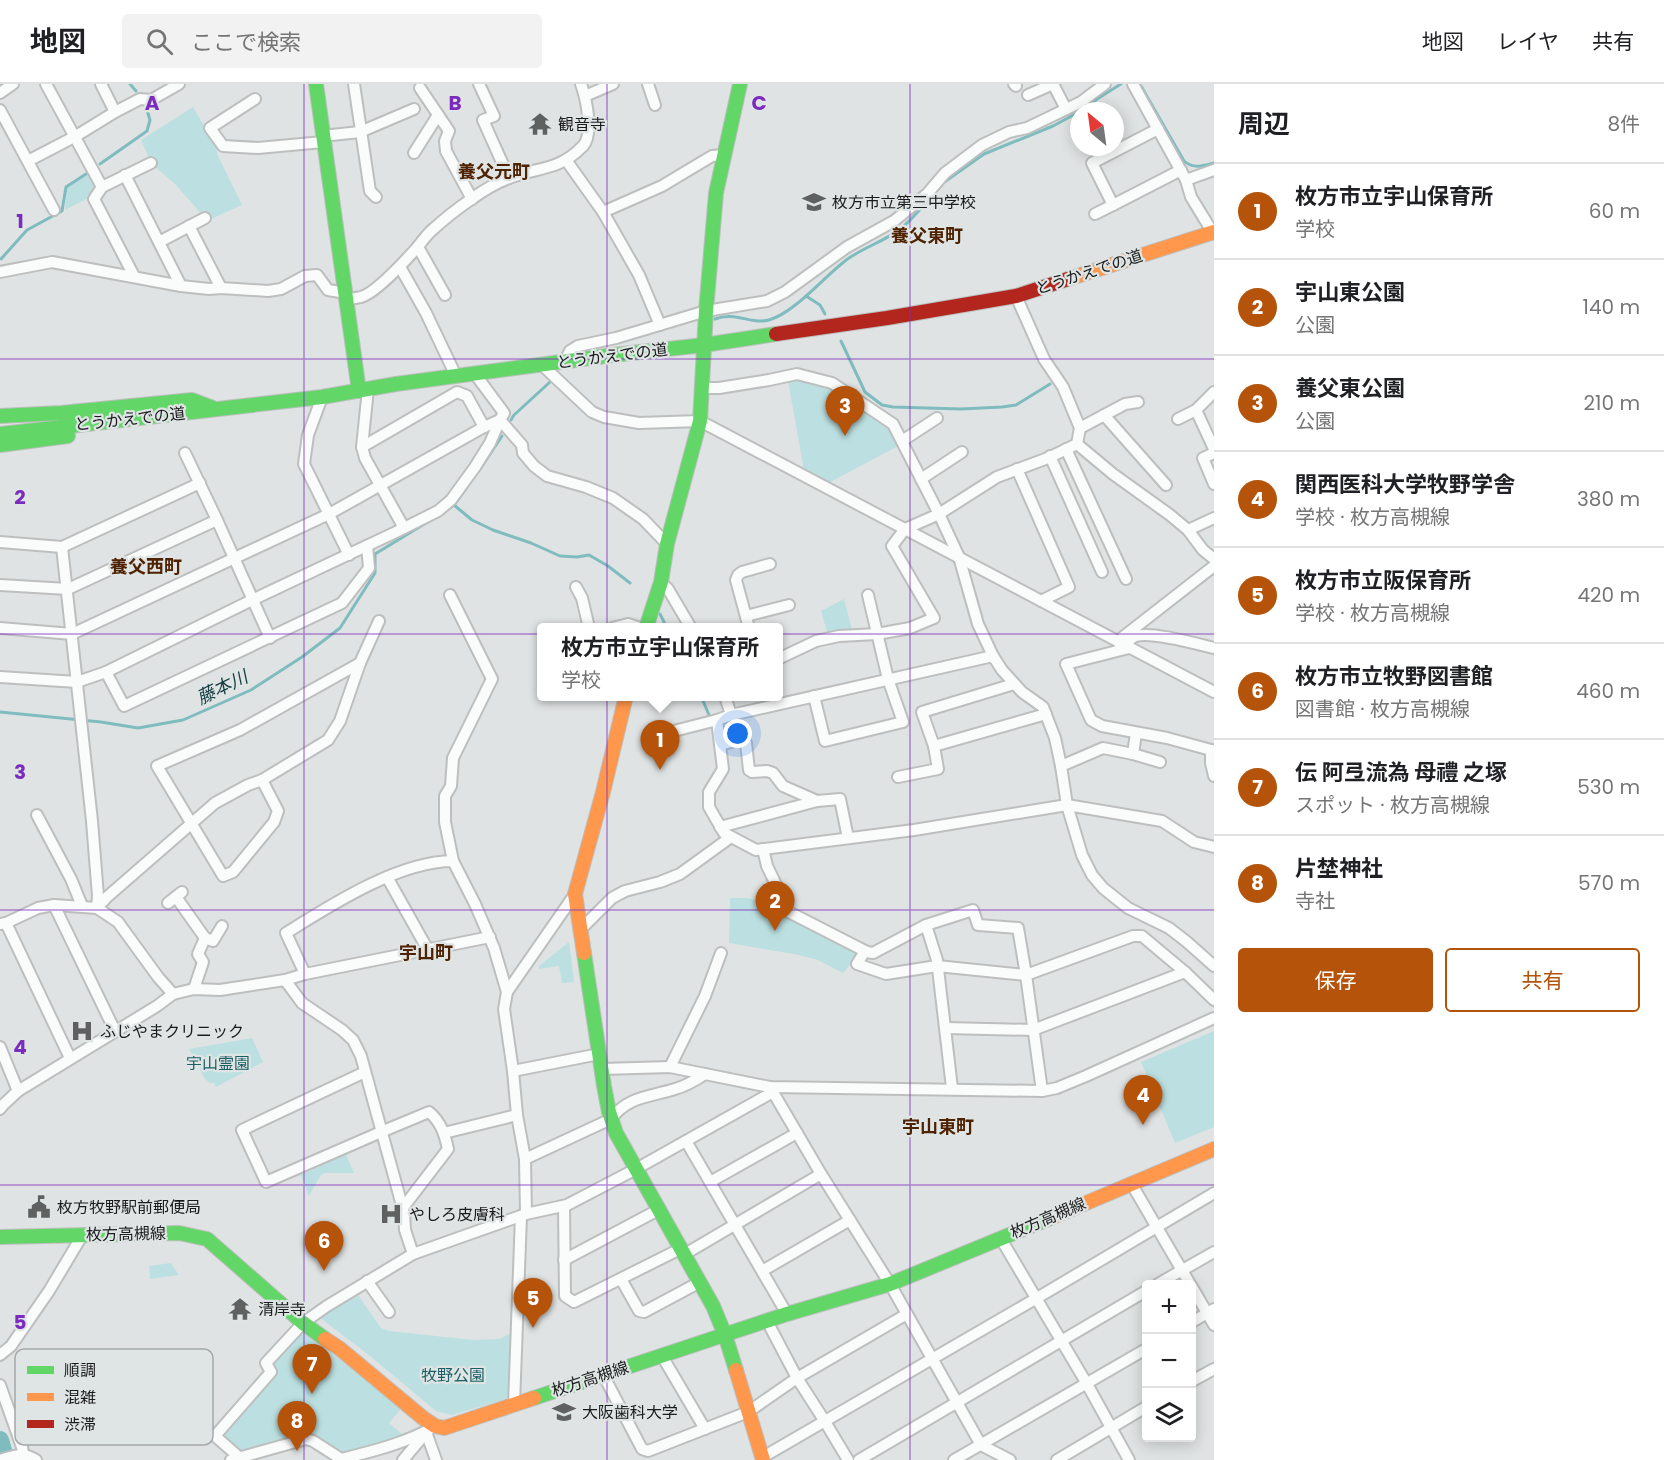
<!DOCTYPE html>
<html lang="ja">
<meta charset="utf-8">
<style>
:root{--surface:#fff;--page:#f2f2f2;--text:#202124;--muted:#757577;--line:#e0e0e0;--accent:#b45309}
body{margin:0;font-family:Poppins,"Noto Sans JP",sans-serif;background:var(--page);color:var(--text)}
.controls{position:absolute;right:18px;bottom:18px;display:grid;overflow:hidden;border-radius:6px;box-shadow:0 3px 15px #0003}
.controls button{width:54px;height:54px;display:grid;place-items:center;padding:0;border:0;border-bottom:2px solid var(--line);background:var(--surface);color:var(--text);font:30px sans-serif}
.compass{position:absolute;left:1070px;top:18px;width:54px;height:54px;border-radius:50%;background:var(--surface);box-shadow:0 3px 15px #0003;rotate:331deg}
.you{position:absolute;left:738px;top:650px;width:21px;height:21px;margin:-15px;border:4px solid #fff;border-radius:50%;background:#1a73e8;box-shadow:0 0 0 9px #1a73e833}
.badge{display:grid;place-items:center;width:39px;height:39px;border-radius:50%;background:var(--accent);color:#fff;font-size:20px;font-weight:700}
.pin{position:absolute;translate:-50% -50px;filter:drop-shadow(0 2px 3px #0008)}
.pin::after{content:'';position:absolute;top:32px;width:21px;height:18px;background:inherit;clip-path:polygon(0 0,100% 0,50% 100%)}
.popup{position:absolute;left:537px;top:539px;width:246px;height:78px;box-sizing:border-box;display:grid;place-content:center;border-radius:6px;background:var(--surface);filter:drop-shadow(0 2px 4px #0005);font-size:20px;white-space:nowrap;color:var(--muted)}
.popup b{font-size:22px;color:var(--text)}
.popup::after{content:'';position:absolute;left:50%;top:100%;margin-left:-12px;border:12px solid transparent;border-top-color:var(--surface)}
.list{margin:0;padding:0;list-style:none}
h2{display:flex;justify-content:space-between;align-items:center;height:78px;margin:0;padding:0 24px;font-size:26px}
h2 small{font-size:20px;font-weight:400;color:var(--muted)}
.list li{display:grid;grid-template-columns:39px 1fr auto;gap:18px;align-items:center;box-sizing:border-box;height:96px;padding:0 24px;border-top:2px solid var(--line)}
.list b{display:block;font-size:22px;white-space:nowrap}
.list p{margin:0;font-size:20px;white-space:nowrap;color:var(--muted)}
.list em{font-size:20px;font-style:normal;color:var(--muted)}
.actions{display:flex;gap:12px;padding:18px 24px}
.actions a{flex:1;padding:14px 0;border:2px solid var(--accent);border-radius:6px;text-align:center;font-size:21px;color:var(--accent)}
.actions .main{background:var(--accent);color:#fff}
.icon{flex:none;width:33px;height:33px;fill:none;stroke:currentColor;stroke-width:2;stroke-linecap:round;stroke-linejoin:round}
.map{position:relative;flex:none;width:1214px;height:1376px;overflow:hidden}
header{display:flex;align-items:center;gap:36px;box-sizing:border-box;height:84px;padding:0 30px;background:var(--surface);border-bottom:2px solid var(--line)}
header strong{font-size:28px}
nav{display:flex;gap:33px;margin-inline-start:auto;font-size:21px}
.search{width:420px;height:54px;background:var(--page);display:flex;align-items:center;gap:15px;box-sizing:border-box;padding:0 21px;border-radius:6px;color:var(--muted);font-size:22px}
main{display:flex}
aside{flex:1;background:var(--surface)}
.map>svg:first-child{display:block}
</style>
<header>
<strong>地図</strong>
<div class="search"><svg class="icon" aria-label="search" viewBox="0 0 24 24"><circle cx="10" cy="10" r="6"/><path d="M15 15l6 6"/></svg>ここで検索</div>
<nav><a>地図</a><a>レイヤ</a><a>共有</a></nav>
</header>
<main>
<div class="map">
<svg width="1214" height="1376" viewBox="0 0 1214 1376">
<rect width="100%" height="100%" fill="#e0e3e3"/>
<!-- green -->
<g fill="#bce0e1">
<path d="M193,23L216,62L218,72L242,121L211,135L205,134L175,100L151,79L141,56Z"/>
<path d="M88,91L94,101L88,114L65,126L67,103Z"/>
<path d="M796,295L831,304L887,342L898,362L823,402L805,392L788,297Z"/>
<path d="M844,515L852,546L827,548L821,527Z"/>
<path d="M730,814H748L756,816L860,869L843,889L818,876L799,871L729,859Z"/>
<path d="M569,858L574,898L562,899L559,882L539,885V882Z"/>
<path d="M1214,947V1043L1175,1059L1141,978Z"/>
<path d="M252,954L263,978L216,1003L213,998L211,1000L205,995L189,965Z"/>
<path d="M346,1070L354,1089H324L321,1091L309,1112L301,1091Z"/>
<path d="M171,1179L179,1191L150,1195L149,1182Z"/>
<path d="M356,1208L381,1244L389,1247L474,1256L499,1255L511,1249L509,1314L452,1331L436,1327L370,1272L319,1233Z"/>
<path d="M303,1246L401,1325L389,1339L403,1351L354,1369L345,1370L298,1353L237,1368L221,1354L273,1278Z"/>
</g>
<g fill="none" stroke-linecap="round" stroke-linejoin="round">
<!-- stream -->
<g stroke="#7fbcbf" stroke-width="3">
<path d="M130,0L136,7"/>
<path d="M1141,2L1184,77C1193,85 1203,82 1214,79"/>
<path d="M1082,27L1088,24L1097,15L1121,0"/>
<path d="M100,80L147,47L150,36L146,23"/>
<path d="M943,99L984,70L1053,42L1079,28"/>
<path d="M1,175L27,146L62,127L66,103L86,90"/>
<path d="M806,212L820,221L825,230"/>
<path d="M715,235C735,227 752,241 769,236C794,229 824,193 845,177C861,164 884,158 900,145C911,137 920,125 929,115"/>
<path d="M841,257L865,308L882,321L893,323L961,325L1002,323L1016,321L1050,300"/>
<path d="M511,336L514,331L550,298"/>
<path d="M480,385L502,352"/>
<path d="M454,421L467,403"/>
<path d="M447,426L454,421L472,436L493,446L531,459L560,472L577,473L589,471L608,482L630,499"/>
<path d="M660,530L667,544"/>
<path d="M701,612L709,631"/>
<path d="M0,628L101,638L138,644L183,636L251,606L302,573L340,544L375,489V470L426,439"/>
</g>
<!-- river -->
<path stroke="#7fbcbf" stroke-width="18" d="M0,1356L6,1376"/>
<!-- street casing -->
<g stroke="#bdbfbf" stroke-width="14">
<g id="street">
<path d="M46,0L102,103"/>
<path d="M101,0L115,28"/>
<path d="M354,0L370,107L376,113"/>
<path d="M479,0L494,32L483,36L509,94"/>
<path d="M648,0L655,21"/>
<path d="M1014,0L1016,2"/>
<path d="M1133,0L1186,96L1191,113L1213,149"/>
<path d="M420,4L449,47L445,57L446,67L472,115"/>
<path d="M0,9L13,0"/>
<path d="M1028,11L1053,0L1066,25"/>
<path d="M585,12L613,0"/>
<path d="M255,15L210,44L223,62L258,64L323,58"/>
<path d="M0,26L54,126"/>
<path d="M1158,45L1092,79L1113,121L1181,86"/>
<path d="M322,52L360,48L414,25"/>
<path d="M414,69L438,31"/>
<path d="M566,76L603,128L639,191L660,241"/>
<path d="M28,77L76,52L115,28L140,15L151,16L179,0"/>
<path d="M125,91L181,202"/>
<path d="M1186,96L1214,86"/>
<path d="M603,128L662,102L712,72L724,71"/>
<path d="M1095,130L1113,121"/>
<path d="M189,142L221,204"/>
<path d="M159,158L205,134"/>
<path d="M418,163L445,211"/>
<path d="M400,183L426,229L456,292"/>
<path d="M0,188L52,178L181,202L209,205L221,204L268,207L281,205L305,192L317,191L328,206L346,209"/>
<path d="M134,192L94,115L102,103L151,79"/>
<path d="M347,215C352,215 356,214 361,213C376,209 404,178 415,166C420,160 425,153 430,148C443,136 458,124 473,114C484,106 496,99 509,94C538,83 559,87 583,62C594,50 586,14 581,0"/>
<path d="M564,279L570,267L578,262L616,254L706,227L767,217L785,208L847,163L894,137L927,110L945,89L982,61L1009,48L1027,44L1081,18L1105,0"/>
<path d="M542,281L592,328L604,333L639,339L700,337L1214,608"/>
<path d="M475,290L504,329L500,336L522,361L523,369L534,382L547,392L586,403L613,414L643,435L667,460"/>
<path d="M701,304H719L769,296L797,290L832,299L893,340L939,430L959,473L978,540L993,572L1002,586L1022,608L1043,623L1055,654L1061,682L1067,721L1162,737L1194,758L1214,763"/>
<path d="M368,305L362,363L365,374L404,444"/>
<path d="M322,313L308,351L304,380L349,471"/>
<path d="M1196,326L1214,365"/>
<path d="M1104,331L1166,401"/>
<path d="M1178,335L1196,326L1214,308"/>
<path d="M1080,344L1125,320L1138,318"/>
<path d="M902,357L937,334"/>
<path d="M1077,360L1113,390L1170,431L1188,446L1203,466L1214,475"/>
<path d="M362,363L457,308L467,312L484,343"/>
<path d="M1066,365L1126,495"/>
<path d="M185,369L217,436L270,554"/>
<path d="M1214,369L1203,374L1214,400"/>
<path d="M1050,372L1102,488"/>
<path d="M1017,385L1069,503L1041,517"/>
<path d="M921,395L962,368"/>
<path d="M1188,446L1214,434"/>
<path d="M0,458L62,463L200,399"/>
<path d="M62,463L92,737L98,812L97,824"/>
<path d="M661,498L668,505L691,544"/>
<path d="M0,501L68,505L217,436"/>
<path d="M576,503L582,514L589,544"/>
<path d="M450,511L492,595L453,674L451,702L445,712V738L453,777"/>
<path d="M746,532L789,521"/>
<path d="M0,544L72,550L329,430L484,343L500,336"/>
<path d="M612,544L628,540L640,544"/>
<path d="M749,544L736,496L738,491L742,488L770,480"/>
<path d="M1125,555L1128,558C1131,555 1132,553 1136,552C1152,547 1197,560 1214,564"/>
<path d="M1119,559L1123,553L1214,482"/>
<path d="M1129,564L1066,580L1091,636L1102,642L1167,654L1211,666"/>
<path d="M993,572L731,631L717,636L723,685L709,708V723L724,749L756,766L914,746L1067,721L1082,771L1092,791L1103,804L1128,824L1169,844L1187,858L1214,882"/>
<path d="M778,575L816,557L839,552L877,550L910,544L934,534L892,462L905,445L939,430L997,393L1048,374L1077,360L1080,344L1063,303L1044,275L1016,212"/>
<path d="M106,588L252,516L396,448L438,427L451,416L475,383L490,359L500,336"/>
<path d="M0,593L77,598L106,588L124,622L342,519L369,484L367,462"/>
<path d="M1014,600L922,628L934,662L1046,630"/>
<path d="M725,612L731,631"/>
<path d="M814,612L825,657L903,638L888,595L868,511"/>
<path d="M666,649L717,636"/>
<path d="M720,661L742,655L746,659L749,686L752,688L767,687L773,689L783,702L817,717"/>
<path d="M1214,667L1211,666V679L1214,692"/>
<path d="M1133,670L1160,678"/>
<path d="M1061,682L1103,664L1133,670L1136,649"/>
<path d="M898,693L938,685L934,662"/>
<path d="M262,696L278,727L274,738L233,788L223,792L157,682L240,646L360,579"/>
<path d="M37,731L71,795L82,822"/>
<path d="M720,743L817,717L840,715L848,754"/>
<path d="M763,765L767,782L783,815L779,823L867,868L873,869L926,841L973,826L978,841L1018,844L1026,891L1042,1007"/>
<path d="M387,793L428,866"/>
<path d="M176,813L205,854L198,870L203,878L194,905"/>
<path d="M168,819L182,808"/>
<path d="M54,821L115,947"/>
<path d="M97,824L107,813L215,719L248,701L262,696L328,656L340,637L360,579L379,537"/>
<path d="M6,839L70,974"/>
<path d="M0,840L6,839L38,824L54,821L97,824L118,838L158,893L173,910"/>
<path d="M926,841L937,876L952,1004"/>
<path d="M580,846L612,814L625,807L660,798L680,790L731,753"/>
<path d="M205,854L213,857L222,842"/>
<path d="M865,867L857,880L886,890L937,882L1026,891L1133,852H1142L1185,888L1214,916"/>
<path d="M305,890L286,849C331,821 399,777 453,777L475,820L494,864L507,908"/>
<path d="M285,896L302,919L342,946L353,956L361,972L404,1129L405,1146L413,1170"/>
<path d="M946,944L1033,946L1185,888"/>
<path d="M0,963L18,1007L157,922L173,910L194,905L220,906L285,896L305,890L490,853"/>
<path d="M670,983L705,912L721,869"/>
<path d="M602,985L670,983L770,1003L1042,1007L1057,1004L1086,992L1214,934"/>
<path d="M513,987L599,970"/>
<path d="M365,988L242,1046L266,1098L381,1048L429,1028C441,1038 445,1051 448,1065L402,1125"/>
<path d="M770,1003L821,1090L890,1200L981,1361L1010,1376"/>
<path d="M0,1025L4,1020L18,1007"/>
<path d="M444,1049L517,1031"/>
<path d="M686,1057L787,1230"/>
<path d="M525,1075L611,1035C628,1012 650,1013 675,1005C686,1002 696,996 705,990"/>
<path d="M710,1098L797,1049"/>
<path d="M1131,1099L1190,1200"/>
<path d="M564,1122L565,1212L574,1218L682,1164"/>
<path d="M526,1130L525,1075L517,1031L513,987L504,925L507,908L575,810"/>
<path d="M1001,1155L1087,1300L1129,1376"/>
<path d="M685,1170L821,1090"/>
<path d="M564,1176L660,1125"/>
<path d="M762,1187L850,1136"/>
<path d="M621,1195L639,1227L644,1228L700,1198"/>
<path d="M367,1197L389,1228"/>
<path d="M1158,1200L1214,1168"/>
<path d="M1192,1203L1214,1241"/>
<path d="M767,1237L797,1294L824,1336L848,1376"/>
<path d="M1192,1238L1214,1225"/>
<path d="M0,1271L11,1262L49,1207L83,1150"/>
<path d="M662,1272L705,1345"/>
<path d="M606,1290L607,1298L642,1365L648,1367L748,1328L797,1294L907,1230"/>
<path d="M1192,1297L1214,1285"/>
<path d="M0,1301L22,1363L24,1376"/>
<path d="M514,1320L521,1132"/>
<path d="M426,1348L436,1376"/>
<path d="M239,1373L215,1352L271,1288L266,1279L303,1239L327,1222L413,1170L526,1130L567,1121L636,1085L773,1008"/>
<path d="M763,1373L1037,1214L1214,1109"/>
<path d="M0,1376C15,1372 22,1367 36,1376"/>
<path d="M231,1376L306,1355L313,1357L341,1375C370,1368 410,1358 435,1342"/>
<path d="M403,1376L424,1351"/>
<path d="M859,1376L1146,1207"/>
<path d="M954,1376L1146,1265"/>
<path d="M1057,1376L1146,1323"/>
</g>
</g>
<!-- fast casing -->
<g stroke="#bdbfbf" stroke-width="16">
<g id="fast">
<path d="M316,0L359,307"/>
<path d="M0,332L61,329L192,316L213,324"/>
<path d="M0,350L322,313L396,300L613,271L704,261L776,250"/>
<path d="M0,361L68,352"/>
<path d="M646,544L661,498L667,460L700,337L706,227L716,109L740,0"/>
<path d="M584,869L604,1002L609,1028L616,1049L713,1222L725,1251L736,1286"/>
<path d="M0,1153L179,1149L207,1155L303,1239L325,1255"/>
<path d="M534,1314L787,1230L890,1200L1053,1133"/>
</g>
</g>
<!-- slow casing -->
<g stroke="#bdbfbf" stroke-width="16">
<g id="slow">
<path d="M1068,195L1214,148"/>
<path d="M584,869L575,810L603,708L626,612"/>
<path d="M1053,1133L1214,1065"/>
<path d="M325,1255L339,1264L423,1334L435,1342L444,1344L534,1314"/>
<path d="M736,1286L763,1376"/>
</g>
</g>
<!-- jam casing -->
<g stroke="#bdbfbf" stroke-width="16">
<path id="jam" d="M776,250L887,234L1016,212L1068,195"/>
</g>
<!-- street -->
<use href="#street" stroke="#fafbfb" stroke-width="10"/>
<!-- fast -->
<use href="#fast" stroke="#63d668" stroke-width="14"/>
<!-- slow -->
<use href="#slow" stroke="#ff974d" stroke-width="14"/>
<!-- jam -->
<use href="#jam" stroke="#b3261e" stroke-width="14"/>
</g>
<!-- grid -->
<path fill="none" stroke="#7b2cbf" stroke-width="1.5" stroke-opacity="0.55" d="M304,0V1376M607,0V1376M910,0V1376M0,275H1214M0,550H1214M0,826H1214M0,1101H1214"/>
<!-- icons -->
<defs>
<g id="temple-bare" transform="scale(1.8)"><path d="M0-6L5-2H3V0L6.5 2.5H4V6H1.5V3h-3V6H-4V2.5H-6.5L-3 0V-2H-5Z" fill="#5f6161" stroke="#dfe4e4" stroke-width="2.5" paint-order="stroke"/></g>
<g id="school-bare" transform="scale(1.8)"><path d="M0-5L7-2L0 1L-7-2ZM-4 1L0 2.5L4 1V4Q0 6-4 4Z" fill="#5f6161" stroke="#dfe4e4" stroke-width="2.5" paint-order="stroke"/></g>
<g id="hospital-bare" transform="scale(1.8)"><path d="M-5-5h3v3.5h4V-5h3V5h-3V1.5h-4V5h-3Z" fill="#5f6161" stroke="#dfe4e4" stroke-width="2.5" paint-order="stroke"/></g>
<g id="civic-bare" transform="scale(1.8)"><path d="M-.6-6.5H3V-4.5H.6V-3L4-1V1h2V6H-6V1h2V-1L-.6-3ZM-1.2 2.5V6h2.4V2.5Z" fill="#5f6161" stroke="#dfe4e4" stroke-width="2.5" paint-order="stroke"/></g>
<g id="university-bare" transform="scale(1.8)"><path d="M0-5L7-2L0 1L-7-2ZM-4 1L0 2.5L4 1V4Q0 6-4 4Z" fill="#5f6161" stroke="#dfe4e4" stroke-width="2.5" paint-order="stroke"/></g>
</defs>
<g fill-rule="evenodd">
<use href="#temple-bare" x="540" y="40"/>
<use href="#school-bare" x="814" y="118"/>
<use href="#hospital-bare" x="82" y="947"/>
<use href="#civic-bare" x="39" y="1123"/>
<use href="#hospital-bare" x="391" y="1130"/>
<use href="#temple-bare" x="240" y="1225"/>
<use href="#university-bare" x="564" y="1328"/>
</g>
<g text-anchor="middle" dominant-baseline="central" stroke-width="4.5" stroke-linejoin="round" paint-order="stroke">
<!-- poi labels -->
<g font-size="16" fill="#1a1b1b" stroke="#dfe4e4" text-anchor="start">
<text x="558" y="40">観音寺</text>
<text x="832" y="118">枚方市立第三中学校</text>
<text x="100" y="947">ふじやまクリニック</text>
<text x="57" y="1123">枚方牧野駅前郵便局</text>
<text x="409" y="1130">やしろ皮膚科</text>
<text x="258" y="1225">清岸寺</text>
<text x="582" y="1328">大阪歯科大学</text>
</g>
<!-- street labels -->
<g font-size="16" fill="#1a1b1b" stroke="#dfe4e4">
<text transform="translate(1089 188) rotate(-18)">とうかえでの道</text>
<text transform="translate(612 272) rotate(-7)">とうかえでの道</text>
<text transform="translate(130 335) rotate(-6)">とうかえでの道</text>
<text transform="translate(1048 1134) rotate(-23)">枚方高槻線</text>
<text transform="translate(126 1150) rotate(-1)">枚方高槻線</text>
<text transform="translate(590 1295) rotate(-18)">枚方高槻線</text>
</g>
<!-- park labels -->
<g font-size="16" fill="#195f63" stroke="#dfe4e4">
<text x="218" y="979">宇山霊園</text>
<text x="453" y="1291">牧野公園</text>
</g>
<!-- neighbourhood labels -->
<g font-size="18" font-weight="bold" fill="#4f2202" stroke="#dfe4e4">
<text x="494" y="87">養父元町</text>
<text x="927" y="151">養父東町</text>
<text x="146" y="482">養父西町</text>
<text x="426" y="868">宇山町</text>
<text x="938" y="1042">宇山東町</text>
</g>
<!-- water labels -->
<g font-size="18" font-style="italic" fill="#143c3f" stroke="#dfe4e4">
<text transform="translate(222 603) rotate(-26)">藤本川</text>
</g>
</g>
<!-- legend -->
<rect x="15" y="1265" width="198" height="96" rx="9" fill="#dfe4e4" stroke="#a4a8a8" stroke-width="1.5"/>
<rect x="27" y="1282" width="27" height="8" fill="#63d668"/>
<rect x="27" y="1309" width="27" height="8" fill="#ff974d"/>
<rect x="27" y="1336" width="27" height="8" fill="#b3261e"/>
<g font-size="16" fill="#1a1b1b">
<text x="64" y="1292">順調</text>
<text x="64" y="1319">混雑</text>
<text x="64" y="1346">渋滞</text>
</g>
<g font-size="20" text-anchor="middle" font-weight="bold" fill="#7b2cbf" stroke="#dfe4e4" stroke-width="4.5" stroke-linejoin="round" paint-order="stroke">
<text x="152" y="26">A</text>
<text x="455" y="26">B</text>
<text x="759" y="26">C</text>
<text x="20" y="144">1</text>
<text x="20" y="420">2</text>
<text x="20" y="695">3</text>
<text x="20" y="970">4</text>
<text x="20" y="1245">5</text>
</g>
</svg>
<div class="controls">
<button>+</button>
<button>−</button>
<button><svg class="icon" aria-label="layers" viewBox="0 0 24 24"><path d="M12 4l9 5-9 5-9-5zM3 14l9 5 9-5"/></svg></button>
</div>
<svg class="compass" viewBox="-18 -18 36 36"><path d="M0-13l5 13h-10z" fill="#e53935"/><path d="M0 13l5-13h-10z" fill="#757577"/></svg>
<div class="you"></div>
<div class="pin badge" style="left:660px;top:686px">1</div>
<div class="popup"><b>枚方市立宇山保育所</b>学校</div>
<div class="pin badge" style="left:775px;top:847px">2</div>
<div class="pin badge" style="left:845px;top:352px">3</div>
<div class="pin badge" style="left:1143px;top:1041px">4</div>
<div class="pin badge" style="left:533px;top:1244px">5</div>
<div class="pin badge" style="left:324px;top:1187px">6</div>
<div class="pin badge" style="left:312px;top:1310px">7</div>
<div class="pin badge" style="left:297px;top:1367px">8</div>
</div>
<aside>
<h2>周辺<small>8件</small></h2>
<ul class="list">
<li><span class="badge">1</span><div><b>枚方市立宇山保育所</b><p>学校</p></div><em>60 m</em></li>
<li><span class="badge">2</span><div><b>宇山東公園</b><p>公園</p></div><em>140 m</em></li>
<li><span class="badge">3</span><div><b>養父東公園</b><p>公園</p></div><em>210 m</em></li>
<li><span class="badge">4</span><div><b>関西医科大学牧野学舎</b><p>学校 · 枚方高槻線</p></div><em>380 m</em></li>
<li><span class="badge">5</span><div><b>枚方市立阪保育所</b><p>学校 · 枚方高槻線</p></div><em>420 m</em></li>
<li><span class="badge">6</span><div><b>枚方市立牧野図書館</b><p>図書館 · 枚方高槻線</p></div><em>460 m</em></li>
<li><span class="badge">7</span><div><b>伝 阿弖流為 母禮 之塚</b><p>スポット · 枚方高槻線</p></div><em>530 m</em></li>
<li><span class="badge">8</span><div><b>片埜神社</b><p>寺社</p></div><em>570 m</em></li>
</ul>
<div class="actions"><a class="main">保存</a><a>共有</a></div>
</aside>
</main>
